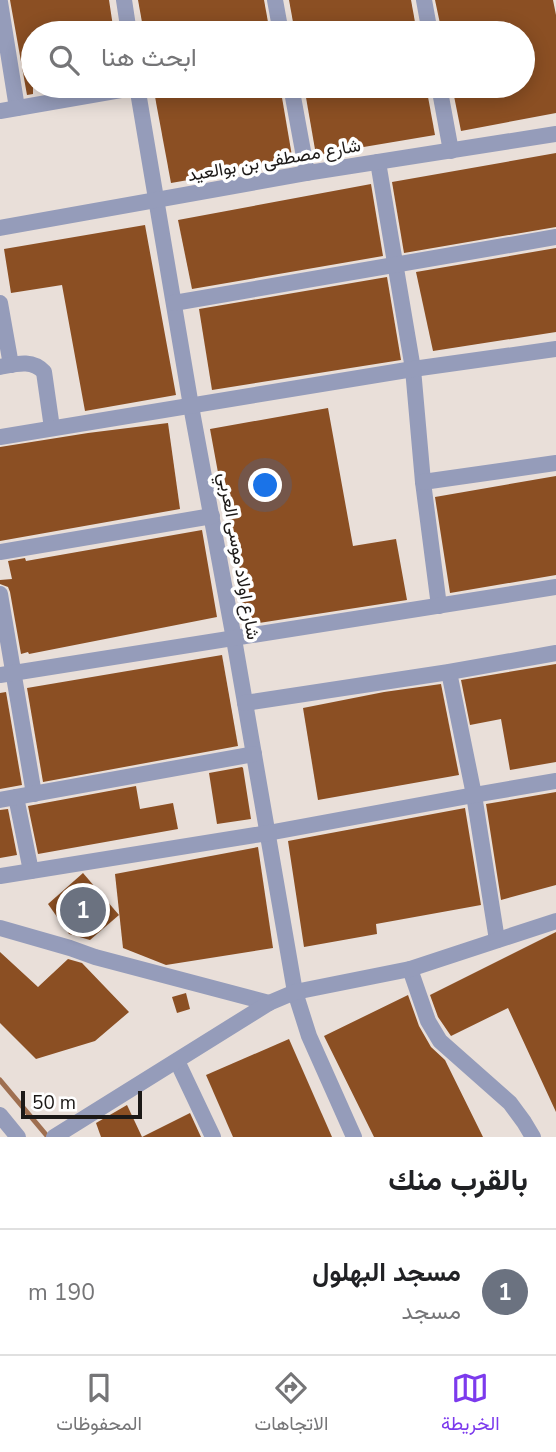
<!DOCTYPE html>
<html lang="ar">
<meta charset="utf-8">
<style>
:root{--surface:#fff;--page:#f2f2f2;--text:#202124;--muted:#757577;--line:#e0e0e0;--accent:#7c3aed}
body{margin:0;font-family:"Nunito Sans",Vazirmatn,sans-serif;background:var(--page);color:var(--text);direction:rtl}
.scale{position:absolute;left:21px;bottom:18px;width:121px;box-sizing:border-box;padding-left:7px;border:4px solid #1c1917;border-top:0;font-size:19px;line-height:24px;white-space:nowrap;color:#1c1917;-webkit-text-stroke:5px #fff;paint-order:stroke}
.you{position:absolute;left:266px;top:486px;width:24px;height:24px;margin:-18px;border:5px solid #fff;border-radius:50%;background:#1a73e8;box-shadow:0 0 0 10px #1a73e833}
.badge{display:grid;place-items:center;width:46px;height:46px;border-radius:50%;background:var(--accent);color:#fff;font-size:23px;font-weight:700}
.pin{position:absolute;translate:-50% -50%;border:4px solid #fff;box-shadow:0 2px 7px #0006}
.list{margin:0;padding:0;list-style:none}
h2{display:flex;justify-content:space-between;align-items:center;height:91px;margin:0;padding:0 28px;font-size:30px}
h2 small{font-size:23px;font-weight:400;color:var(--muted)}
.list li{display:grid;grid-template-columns:46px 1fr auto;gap:21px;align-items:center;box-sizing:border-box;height:126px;padding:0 28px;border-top:2px solid var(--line)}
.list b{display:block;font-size:26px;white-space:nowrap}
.list p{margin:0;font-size:23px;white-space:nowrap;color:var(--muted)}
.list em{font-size:23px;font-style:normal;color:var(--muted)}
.icon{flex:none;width:38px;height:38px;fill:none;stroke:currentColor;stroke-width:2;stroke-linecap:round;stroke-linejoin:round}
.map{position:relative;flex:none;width:556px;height:1137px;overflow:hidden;direction:ltr}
.search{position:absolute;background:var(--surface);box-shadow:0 4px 18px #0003;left:21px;right:21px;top:21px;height:77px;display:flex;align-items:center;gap:18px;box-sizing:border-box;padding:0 24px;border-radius:38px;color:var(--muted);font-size:26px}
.sheet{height:217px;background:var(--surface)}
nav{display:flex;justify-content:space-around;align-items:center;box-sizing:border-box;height:98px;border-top:2px solid var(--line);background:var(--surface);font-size:19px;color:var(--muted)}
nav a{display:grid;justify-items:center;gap:4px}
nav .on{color:var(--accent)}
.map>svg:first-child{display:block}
</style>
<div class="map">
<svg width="556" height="1137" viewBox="0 0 556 1137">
<rect width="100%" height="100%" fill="#e9dfd9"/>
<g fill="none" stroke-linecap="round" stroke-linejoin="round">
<!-- stream -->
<path stroke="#9f6f50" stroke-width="5" d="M0,1080L48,1137"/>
</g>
<!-- building -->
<g fill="#8b4f23">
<path d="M10,0H109L114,33H33V94L27,95Z"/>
<path d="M138,0H264L270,33H144Z"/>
<path d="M289,0H411L417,33H295Z"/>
<path d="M435,0H553L556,15V113L461,131L452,86H523V33H442Z"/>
<path d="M153,86H280L293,162L171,183Z"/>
<path d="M304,86H426L435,135L316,155Z"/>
<path d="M556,153V227L404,253L392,182Z"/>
<path d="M371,184L383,256L192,289L178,220Z"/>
<path d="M145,225L176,395L85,411L62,285L11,293L4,249Z"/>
<path d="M556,248V332L433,351L416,272Z"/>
<path d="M387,277L401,360L212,390L199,309Z"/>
<path d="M328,408L353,546L396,539L407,600L246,625L210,429Z"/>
<path d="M168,423L180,509L0,541V447L88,433Z"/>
<path d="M556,476V575L450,593L435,497Z"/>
<path d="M202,530L217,617L29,654L28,652L21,654L10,592L8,587L0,584V580L12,579L8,561L25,558L26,561Z"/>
<path d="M222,655L238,746L43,782L27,688Z"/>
<path d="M556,664V762L510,770L501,719L470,725L461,680Z"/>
<path d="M441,684L459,775L318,800L303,708L384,692Z"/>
<path d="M6,692L22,785L0,789V693Z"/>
<path d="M242,767L243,768L251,819L217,824L209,773Z"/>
<path d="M136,786L140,809L173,803L178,829L38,854L28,806Z"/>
<path d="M556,792V885L501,900L486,804Z"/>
<path d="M465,808L481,905L376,924L377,934L304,947L288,841Z"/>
<path d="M8,809L17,855L0,858V810Z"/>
<path d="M258,847L273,948L166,965L123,948L115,874Z"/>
<path d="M83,873L119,915L90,940L69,934L48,904Z"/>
<path d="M556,932V1112L508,1008L451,1036L438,1017L430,995Z"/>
<path d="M0,952L38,987L68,959L82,963L129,1012L95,1041L36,1059L0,1023Z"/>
<path d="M186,993L190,1009L177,1013L172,997Z"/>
<path d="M408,995L419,1026L431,1047L445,1060L483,1137H374L324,1036Z"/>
<path d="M289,1039L332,1137H233L206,1075Z"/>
<path d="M127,1105L142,1137H101L96,1123Z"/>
<path d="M190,1113L201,1137H142Z"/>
</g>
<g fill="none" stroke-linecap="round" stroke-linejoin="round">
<!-- minor -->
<g stroke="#959cba" stroke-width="16">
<path d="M124,0L129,33"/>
<path d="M275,0L281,33"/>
<path d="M424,0L430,33"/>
<path d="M0,2L17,108"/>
<path d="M137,86L191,406L234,639L295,992L309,1036L354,1137"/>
<path d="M291,86L307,173"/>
<path d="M439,86L451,151"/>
<path d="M0,111L138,87"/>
<path d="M378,162L413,369L423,482L439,606"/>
<path d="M0,228L307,173L556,134"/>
<path d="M0,303L11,365"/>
<path d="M174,303L556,237"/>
<path d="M0,367C16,364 32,359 44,372L52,428"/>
<path d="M0,437L413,369L556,349"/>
<path d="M423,482L556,463"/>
<path d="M0,552L212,516"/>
<path d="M0,594L34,794"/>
<path d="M449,672L474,795L497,940"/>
<path d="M0,675L556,587"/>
<path d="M245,703L449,672L556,653"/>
<path d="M16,797L31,871"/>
<path d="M0,800L254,754"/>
<path d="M0,876L268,833L474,795L556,781"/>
<path d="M0,928L70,948L95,957L269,1003"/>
<path d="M410,969L428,1021L440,1041L510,1103L524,1122L533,1137"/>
<path d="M177,1061L213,1137"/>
<path d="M0,1115L18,1137"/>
<path d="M54,1137L269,1003L295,992L410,969L556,921"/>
</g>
</g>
<g text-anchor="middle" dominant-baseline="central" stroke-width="7" stroke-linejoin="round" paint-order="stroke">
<!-- street labels -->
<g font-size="18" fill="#1c1917" stroke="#fff">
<text transform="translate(274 160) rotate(-10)">شارع مصطفى بن بوالعيد</text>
<text transform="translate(239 556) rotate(80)">شارع اولاد موسى العربي</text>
</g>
</g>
</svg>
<div class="scale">50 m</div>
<div class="you"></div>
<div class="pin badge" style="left:83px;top:910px;background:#6b7280">1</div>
<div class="search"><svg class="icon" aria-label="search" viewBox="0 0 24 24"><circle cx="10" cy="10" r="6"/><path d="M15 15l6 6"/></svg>ابحث هنا</div>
</div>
<section class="sheet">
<h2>بالقرب منك<small></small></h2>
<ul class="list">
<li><span class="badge" style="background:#6b7280">1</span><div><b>مسجد البهلول</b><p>مسجد</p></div><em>190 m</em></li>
</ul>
</section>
<nav>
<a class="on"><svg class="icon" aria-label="map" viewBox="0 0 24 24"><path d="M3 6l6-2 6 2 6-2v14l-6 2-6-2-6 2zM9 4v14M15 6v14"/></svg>الخريطة</a>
<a><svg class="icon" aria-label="directions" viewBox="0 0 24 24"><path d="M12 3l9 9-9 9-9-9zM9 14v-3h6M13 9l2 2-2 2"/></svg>الاتجاهات</a>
<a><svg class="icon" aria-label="saved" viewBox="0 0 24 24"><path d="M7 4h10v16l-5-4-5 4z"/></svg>المحفوظات</a>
</nav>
